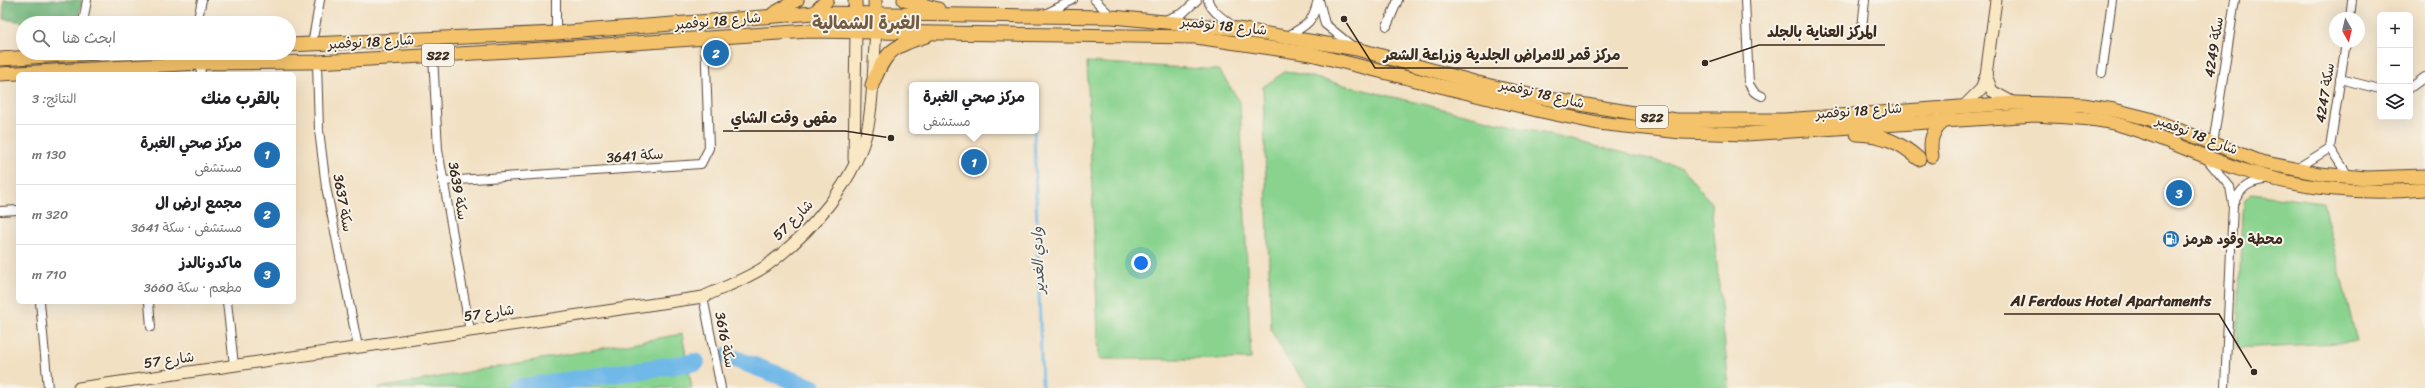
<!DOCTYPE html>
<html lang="ar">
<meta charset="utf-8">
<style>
:root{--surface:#fff;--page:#f6f6f6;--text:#202124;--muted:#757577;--line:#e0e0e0;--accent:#1f6fb2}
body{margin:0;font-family:Sriracha,"Playpen Sans Arabic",sans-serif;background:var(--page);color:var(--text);direction:rtl}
.controls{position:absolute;right:12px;top:12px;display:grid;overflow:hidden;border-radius:6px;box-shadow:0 4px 16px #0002}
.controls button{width:36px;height:36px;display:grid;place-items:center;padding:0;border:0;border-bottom:1px solid var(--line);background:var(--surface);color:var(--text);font:20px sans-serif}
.compass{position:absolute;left:2329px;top:12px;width:36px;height:36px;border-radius:50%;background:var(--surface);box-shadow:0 4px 16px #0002;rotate:172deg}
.you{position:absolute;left:1141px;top:263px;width:14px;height:14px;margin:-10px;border:3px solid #fff;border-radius:50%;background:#1a73e8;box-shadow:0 0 0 6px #1a73e833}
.badge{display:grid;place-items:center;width:26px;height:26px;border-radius:50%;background:var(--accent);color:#fff;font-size:13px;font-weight:700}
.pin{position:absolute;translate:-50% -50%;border:2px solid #fff;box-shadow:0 1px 4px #0006}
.popup{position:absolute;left:909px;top:82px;width:130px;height:52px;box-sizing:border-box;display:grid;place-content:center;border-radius:6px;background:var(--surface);filter:drop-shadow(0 1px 3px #0005);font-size:13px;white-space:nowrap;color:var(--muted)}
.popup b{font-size:15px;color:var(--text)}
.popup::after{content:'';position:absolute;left:50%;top:100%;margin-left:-8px;border:8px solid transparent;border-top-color:var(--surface)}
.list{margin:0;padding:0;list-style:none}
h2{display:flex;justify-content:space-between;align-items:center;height:52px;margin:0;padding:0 16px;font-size:17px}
h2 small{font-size:13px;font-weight:400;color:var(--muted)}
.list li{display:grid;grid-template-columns:26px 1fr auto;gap:12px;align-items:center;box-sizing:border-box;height:60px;padding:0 16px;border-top:1px solid var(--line)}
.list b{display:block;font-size:15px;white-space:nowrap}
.list p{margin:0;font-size:13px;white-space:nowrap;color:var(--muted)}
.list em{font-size:13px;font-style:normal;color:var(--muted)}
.icon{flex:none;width:22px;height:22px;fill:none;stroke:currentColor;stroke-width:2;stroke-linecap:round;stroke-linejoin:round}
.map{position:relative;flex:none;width:2425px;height:388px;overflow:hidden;direction:ltr}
.search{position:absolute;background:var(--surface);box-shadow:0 4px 16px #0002;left:16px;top:16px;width:280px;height:44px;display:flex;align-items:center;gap:10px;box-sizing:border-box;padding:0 14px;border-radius:22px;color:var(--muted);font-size:15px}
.panel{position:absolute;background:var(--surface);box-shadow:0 4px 16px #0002;left:16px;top:72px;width:280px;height:232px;border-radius:6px;direction:rtl}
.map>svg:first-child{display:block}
</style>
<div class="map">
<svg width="2425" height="388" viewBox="0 0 2425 388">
<rect width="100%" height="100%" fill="#f7f3e8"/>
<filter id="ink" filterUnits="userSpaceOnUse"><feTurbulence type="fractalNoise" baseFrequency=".025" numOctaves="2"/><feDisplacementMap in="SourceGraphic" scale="8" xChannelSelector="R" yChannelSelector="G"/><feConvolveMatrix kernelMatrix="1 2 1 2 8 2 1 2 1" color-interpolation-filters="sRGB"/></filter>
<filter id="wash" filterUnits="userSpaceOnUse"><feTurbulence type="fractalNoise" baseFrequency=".012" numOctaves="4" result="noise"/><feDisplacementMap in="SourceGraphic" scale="16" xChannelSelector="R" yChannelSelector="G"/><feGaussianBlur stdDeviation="0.9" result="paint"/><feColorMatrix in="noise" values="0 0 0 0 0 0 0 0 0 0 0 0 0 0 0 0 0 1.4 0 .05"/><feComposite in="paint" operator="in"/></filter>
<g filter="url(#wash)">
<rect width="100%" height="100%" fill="#f2e0c3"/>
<!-- green -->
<g fill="#8ad38f" stroke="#627e56">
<path d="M1087,62L1219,70L1240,102L1251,359H1099Z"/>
<path d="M1286,71L1682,167L1711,203L1729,388H1310L1289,362L1271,330L1263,87Z"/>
<path d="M2252,194L2323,203L2357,342L2237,348L2242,213L2245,199Z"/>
<path d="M682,334L692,388H378Z"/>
</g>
<!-- forest -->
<path fill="#6fb57a" stroke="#55704c" d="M4,0H82L78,23H29L3,19Z"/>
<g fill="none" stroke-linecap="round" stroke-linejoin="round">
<!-- stream -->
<path stroke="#70b8e8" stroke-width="3" d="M1034,131L1042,388"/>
<!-- river -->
<g stroke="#70b8e8" stroke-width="18">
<path d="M727,356L813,388"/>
<path d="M517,388L696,362"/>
</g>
</g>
</g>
<g filter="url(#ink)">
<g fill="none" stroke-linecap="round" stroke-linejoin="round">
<!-- street casing -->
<g stroke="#564537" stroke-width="10">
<g id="street">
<path d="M1095,0L1112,17"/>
<path d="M1208,0C1211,12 1226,20 1235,28"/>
<path d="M1319,0L1325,24L1352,46"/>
<path d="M1745,0L1749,84L1754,92L1762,96"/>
<path d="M1045,14L1073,0"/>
<path d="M2350,18L2352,0"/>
<path d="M1165,20L1183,13L1197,0"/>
<path d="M83,23L87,0"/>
<path d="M197,23L202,0"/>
<path d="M1387,26L1398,0"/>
<path d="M1862,28L1865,0"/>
<path d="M556,33V0"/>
<path d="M1286,37C1304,26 1312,25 1317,3"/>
<path d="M2346,42L2330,148L2349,177"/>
<path d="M312,44L320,0"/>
<path d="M433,55L438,150L470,331"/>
<path d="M317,62L319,130L326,187L358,347"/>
<path d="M200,63L201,74"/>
<path d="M2102,73L2112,0"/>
<path d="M2340,79L2380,89"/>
<path d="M2410,88L2425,77"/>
<path d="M2213,144L2235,0"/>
<path d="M2206,158L2230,187L2233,204L2225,388"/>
<path d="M2296,169L2330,148"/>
<path d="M443,181L701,164L709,148L705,38"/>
<path d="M2233,204C2241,188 2248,181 2267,180"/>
<path d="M0,211L18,210"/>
<path d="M703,297L721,388"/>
<path d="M40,302L48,388"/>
<path d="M149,302L151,327"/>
<path d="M227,302L234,365"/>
</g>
</g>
<!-- secondary casing -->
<g stroke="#564537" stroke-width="13">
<g id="secondary">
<path d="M1986,75L1992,91L2014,103"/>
<path d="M1964,106L1981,89L1986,75L1996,0"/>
<path d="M854,159L856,32"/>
<path d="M79,388L703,297C724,287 747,279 766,266C810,234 857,180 868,126C874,96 873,63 876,32"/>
</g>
</g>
<!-- primary casing -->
<g stroke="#564537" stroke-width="15">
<g id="primary">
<path d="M855,0L856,32"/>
<path d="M875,0L876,32"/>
<path d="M904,0L938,9"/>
<path d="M814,13L827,0"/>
<path d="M773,14L797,0"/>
<path d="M289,45L556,33L814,13L1112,17L1238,29L1357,49L1474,82L1538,97L1676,120H1784L2014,103L2083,105L2114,110L2150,119L2261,162L2320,174L2367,178L2425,176"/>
<path d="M0,59L96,53"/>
<path d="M0,74L200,63L317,62L561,48L809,31L1196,37L1311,54L1541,111L1598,123L1681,132L1746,134L2035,115C2061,117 2088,117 2113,123C2157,134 2197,155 2239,169C2300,189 2362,195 2425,189"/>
<path d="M872,85C886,52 890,47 926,36"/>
<path d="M1857,134C1883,135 1900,142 1919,159"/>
<path d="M1932,156C1929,140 1932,130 1946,120"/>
</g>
</g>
<!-- street -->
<use href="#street" stroke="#fff" stroke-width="8"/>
<!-- secondary -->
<use href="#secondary" stroke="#fae7c3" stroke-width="11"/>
<!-- primary -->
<use href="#primary" stroke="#f3c26a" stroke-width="13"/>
</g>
</g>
<!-- icons -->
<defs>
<g id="fuel-disc" transform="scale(0.9)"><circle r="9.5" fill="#1f6fb2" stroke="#f7f3e8"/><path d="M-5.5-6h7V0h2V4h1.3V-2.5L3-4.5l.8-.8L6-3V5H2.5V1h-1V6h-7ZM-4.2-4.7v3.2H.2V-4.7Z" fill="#fff"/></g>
</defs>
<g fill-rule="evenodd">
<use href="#fuel-disc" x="2171" y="239"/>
</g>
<g text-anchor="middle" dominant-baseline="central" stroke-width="4" stroke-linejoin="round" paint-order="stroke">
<!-- shield labels -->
<g fill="#f7f3e8" stroke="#73665b" stroke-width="1">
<rect x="422" y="44" width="32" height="22" rx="3"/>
<rect x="1636" y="106" width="32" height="22" rx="3"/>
</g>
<g font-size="13" font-weight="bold" fill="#3b2a1e">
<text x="438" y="55">S22</text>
<text x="1652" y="117">S22</text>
</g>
<!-- street labels -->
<g font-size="14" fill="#3b2a1e" stroke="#f7f3e8">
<text transform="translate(718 21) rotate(-5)">شارع 18 نوفمبر</text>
<text transform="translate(1224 26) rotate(6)">شارع 18 نوفمبر</text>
<text transform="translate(371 42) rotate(-3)">شارع 18 نوفمبر</text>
<text transform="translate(2214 47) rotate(-81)">سكة 4249</text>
<text transform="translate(2325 93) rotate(-81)">سكة 4247</text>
<text transform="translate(1542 94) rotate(13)">شارع 18 نوفمبر</text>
<text transform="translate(1859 111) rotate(-4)">شارع 18 نوفمبر</text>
<text transform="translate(2197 135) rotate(21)">شارع 18 نوفمبر</text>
<text transform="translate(635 156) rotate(-4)">سكة 3641</text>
<text transform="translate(458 191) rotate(80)">سكة 3639</text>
<text transform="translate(343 203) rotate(80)">سكة 3637</text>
<text transform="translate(793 220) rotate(-45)">شارع 57</text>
<text transform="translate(489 313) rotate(-8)">شارع 57</text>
<text transform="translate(725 340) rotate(79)">سكة 3616</text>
<text transform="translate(169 360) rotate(-8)">شارع 57</text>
</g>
<!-- poi labels -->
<g font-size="14" font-weight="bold" fill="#3b2a1e" stroke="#f7f3e8" text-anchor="start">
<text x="2184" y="239">محطة وقود هرمز</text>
</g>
<!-- water labels -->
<g font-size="15" font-style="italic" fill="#4b555b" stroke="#f7f3e8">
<text transform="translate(1038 260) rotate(-92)">وادي الغدير</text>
</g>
<!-- district labels -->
<g font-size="18" font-weight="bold" fill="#735b44" stroke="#f7f3e8">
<text x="866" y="23">الغبرة الشمالية</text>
</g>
</g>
<!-- callouts -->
<path fill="none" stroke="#3b2a1e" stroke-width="1.5" d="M1705 63L1759 45H1885M1344 19L1375 68H1628M891 138L845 131H723M2254 372L2219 314H2004"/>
<g fill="#3b2a1e" stroke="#f7f3e8" stroke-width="1.5">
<circle cx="1705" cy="63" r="4"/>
<circle cx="1344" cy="19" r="4"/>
<circle cx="891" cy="138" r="4"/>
<circle cx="2254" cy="372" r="4"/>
</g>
<g font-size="15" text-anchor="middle" font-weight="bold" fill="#3b2a1e" stroke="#f7f3e8" stroke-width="4" stroke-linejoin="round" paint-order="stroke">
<text x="1822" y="37">المركز العناية بالجلد</text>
<text x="1502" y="60">مركز قمر للامراض الجلدية وزراعة الشعر</text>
<text x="784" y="123">مقهى وقت الشاي</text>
<text x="2111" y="306">Al Ferdous Hotel Apartaments</text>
</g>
</svg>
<div class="controls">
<button>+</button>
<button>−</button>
<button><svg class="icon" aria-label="layers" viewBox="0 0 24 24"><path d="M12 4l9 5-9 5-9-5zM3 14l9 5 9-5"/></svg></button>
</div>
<svg class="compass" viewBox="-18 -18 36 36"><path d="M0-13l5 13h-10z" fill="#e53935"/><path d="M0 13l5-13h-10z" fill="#757577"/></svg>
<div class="you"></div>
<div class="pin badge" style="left:974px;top:162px">1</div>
<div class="popup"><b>مركز صحي الغبرة</b>مستشفى</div>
<div class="pin badge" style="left:716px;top:53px">2</div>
<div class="pin badge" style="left:2179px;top:193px">3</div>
<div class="search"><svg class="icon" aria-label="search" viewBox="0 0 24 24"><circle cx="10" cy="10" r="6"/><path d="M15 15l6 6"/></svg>ابحث هنا</div>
<section class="panel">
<h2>بالقرب منك<small>النتائج: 3</small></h2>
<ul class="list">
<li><span class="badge">1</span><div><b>مركز صحي الغبرة</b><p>مستشفى</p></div><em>130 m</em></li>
<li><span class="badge">2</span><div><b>مجمع ارض ال</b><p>مستشفى · سكة 3641</p></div><em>320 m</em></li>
<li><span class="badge">3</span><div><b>ماكدونالدز</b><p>مطعم · سكة 3660</p></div><em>710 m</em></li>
</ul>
</section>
</div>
